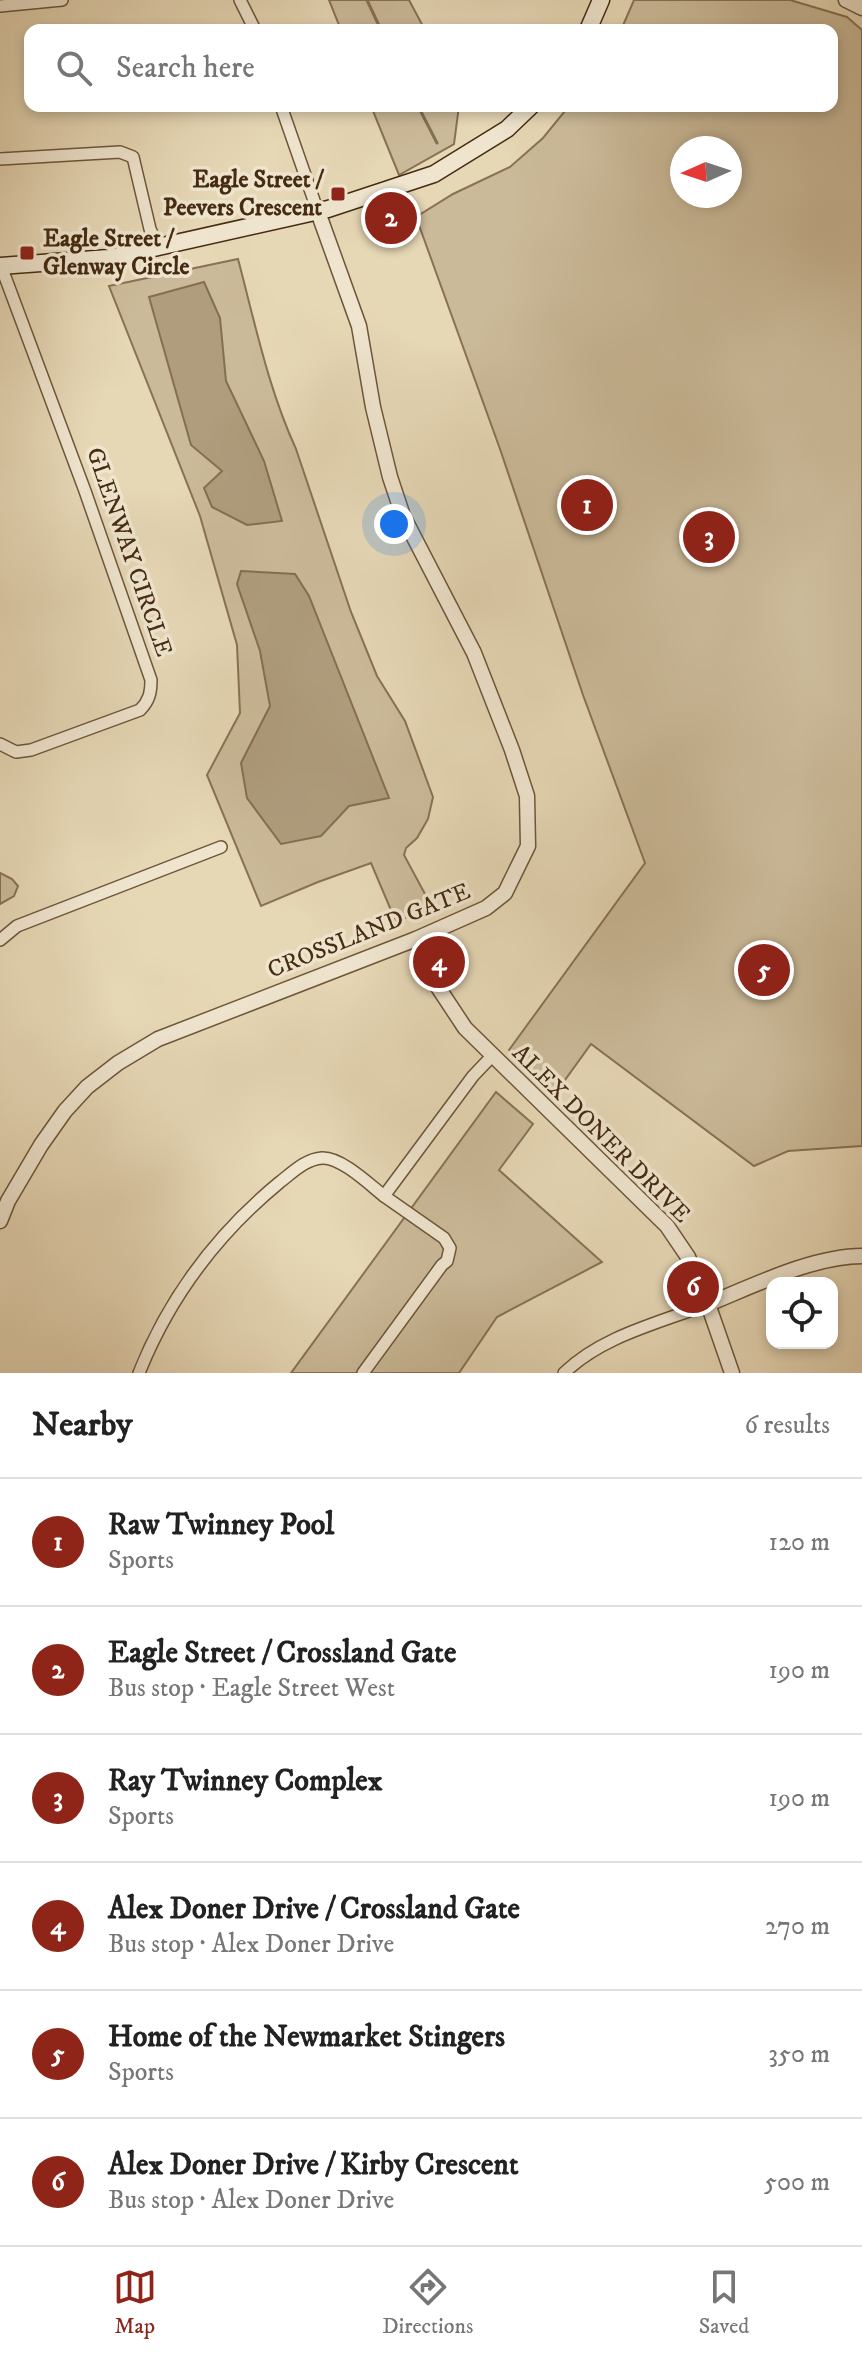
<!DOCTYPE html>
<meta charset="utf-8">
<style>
:root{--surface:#fff;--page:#f2f2f2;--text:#222;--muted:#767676;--line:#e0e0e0;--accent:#8f2418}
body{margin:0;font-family:"IM FELL DW Pica",serif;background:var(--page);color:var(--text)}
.controls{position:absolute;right:24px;bottom:24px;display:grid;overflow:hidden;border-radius:16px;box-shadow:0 4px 12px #0003}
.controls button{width:72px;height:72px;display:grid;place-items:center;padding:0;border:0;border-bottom:2px solid var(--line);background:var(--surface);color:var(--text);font:40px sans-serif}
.compass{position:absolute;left:670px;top:136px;width:72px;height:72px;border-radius:50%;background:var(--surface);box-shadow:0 4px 12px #0003;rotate:267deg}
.you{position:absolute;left:394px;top:524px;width:28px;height:28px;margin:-20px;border:6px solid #fff;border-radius:50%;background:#1a73e8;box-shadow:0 0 0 12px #1a73e833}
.badge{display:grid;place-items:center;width:52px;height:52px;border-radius:50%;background:var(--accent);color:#fff;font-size:26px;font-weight:700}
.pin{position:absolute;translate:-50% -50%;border:4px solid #fff;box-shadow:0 2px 8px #0006}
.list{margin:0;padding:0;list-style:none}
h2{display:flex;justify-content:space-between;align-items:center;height:104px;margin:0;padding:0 32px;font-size:34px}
h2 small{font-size:26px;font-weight:400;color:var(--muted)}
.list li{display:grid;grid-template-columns:52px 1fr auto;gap:24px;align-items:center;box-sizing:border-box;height:128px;padding:0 32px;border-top:2px solid var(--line)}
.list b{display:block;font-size:30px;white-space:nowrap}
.list p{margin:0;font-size:26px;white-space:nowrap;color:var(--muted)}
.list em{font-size:26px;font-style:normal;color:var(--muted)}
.icon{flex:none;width:44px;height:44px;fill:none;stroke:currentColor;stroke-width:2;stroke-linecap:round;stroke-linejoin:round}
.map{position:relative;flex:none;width:862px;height:1373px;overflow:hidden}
.search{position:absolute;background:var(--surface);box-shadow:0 4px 12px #0003;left:24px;right:24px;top:24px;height:88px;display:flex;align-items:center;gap:20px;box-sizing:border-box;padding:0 28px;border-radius:16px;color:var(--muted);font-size:30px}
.sheet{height:872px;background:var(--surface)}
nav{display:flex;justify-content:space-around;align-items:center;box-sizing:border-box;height:112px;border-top:2px solid var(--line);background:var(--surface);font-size:22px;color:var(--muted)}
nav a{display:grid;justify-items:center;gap:4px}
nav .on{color:var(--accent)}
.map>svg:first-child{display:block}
</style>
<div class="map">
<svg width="862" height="1373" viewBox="0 0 862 1373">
<rect width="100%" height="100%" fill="#e6d7b5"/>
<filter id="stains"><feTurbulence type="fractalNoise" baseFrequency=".0025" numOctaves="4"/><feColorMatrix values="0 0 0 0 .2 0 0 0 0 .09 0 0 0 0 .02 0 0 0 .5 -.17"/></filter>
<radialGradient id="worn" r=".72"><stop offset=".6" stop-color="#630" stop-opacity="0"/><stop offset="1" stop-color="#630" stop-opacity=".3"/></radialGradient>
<!-- green -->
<g fill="#cbba99" stroke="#887255" stroke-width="2" fill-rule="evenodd">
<path d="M329,0H409L425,30H341Z"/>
<path d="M634,0H790L847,17L862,30V1146L788,1151L754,1166L591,1044L557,1091L536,1076L509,1050L645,863L583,695L500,449L416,217L453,194L510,167L543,138L569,106H832V30H621ZM682,148H730V196H682Z"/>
<path d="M371,106H459L454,144L399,175Z"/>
<path d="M238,259C255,323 268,388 296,449L351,612L377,676L405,721L433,797L428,819L417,838L406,848L404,855L432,907L396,922L371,863L318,882L261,906L207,775L240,713L237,645L200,516L109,286Z"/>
<path d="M0,873L12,879L18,886L14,896L0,904Z"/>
<path d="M496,1092L533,1124L499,1170L602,1262L497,1317L459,1373H291Z"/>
</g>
<!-- water -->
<g fill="#af9d7d" stroke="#856f52" stroke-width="2">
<path d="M204,282L220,318L226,381L264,461L282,521L247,525L212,507L204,488L222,471L191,445L149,297Z"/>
<path d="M241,571L295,574L309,596L389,798L349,806L321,836L281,844L247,798L241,763L270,706L260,651L237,584Z"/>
</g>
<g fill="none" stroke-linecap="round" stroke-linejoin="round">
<!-- stream -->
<g stroke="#856f52" stroke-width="3">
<path d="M367,0L381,30"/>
<path d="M418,106L437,143"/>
</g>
<!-- minor casing -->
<g stroke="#6d563a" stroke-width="14">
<g id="minor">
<path d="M240,0L255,30"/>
<path d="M0,6L62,0"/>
<path d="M281,106L318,212"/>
<path d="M0,159L120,152L133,157L150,229L158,248"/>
<path d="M0,744L16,752L31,750L140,710C149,701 151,693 151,680L85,491L1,266"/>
<path d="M0,940L17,926L221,847"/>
<path d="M139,1373C169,1298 218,1233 280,1182C293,1172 306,1159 322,1158C341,1157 369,1184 384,1196L473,1076L493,1055"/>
<path d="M363,1373L442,1265L447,1261L450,1248L444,1238L384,1196"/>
<path d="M564,1373C602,1336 659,1323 708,1304"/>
</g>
</g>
<!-- tertiary casing -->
<g stroke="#6d563a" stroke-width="17">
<g id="tertiary">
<path d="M846,0L862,8"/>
<path d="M416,939L430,975L465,1028L667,1226L688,1257L708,1304L732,1373"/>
<path d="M0,1221L8,1201L41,1145L65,1111L87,1087L118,1063L158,1039L416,939L486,908L505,893L528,846L527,796L512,750L474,653L403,516L390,477L373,407L359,326L318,212"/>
<path d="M708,1304C753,1286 813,1256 862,1256"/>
</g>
</g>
<!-- secondary casing -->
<g stroke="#452b11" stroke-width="19">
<g id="secondary">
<path d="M588,30L601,0"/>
<path d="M0,266L109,258L328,209L434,174L507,129L531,106"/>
</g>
</g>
<!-- minor -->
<use href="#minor" stroke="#efe5cf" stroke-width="11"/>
<!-- tertiary -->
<use href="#tertiary" stroke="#efe5cf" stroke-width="14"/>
<!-- secondary -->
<use href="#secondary" stroke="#efe5cf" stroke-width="16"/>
</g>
<!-- markers -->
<g fill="#8f2418" stroke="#efe5cf" stroke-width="3">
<rect x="330" y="186" width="16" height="16" rx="4"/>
<rect x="19" y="245" width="16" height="16" rx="4"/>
</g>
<g text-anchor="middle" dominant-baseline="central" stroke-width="7" stroke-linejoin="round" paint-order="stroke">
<!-- poi labels -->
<g font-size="24" font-weight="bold" fill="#452b11" stroke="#efe5cf" text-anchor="end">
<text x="322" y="180">Eagle Street /<tspan x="322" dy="28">Peevers Crescent</tspan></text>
<text x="43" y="239" text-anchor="start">Eagle Street /<tspan x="43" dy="28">Glenway Circle</tspan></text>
</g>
<!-- street labels -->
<g font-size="24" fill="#452b11" stroke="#efe5cf">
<text transform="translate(129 552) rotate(71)">GLENWAY CIRCLE</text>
<text transform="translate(369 931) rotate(-22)">CROSSLAND GATE</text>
<text transform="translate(601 1134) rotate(45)">ALEX DONER DRIVE</text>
</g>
</g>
<rect width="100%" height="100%" filter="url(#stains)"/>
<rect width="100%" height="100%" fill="url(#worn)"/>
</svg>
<div class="controls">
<button><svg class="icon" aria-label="locate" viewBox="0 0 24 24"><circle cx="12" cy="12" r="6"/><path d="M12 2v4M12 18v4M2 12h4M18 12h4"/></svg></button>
</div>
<svg class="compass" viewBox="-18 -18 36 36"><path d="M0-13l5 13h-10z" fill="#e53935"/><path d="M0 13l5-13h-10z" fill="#767676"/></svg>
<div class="you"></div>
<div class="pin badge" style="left:587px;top:505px">1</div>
<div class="pin badge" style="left:391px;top:218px">2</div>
<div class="pin badge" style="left:709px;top:537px">3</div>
<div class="pin badge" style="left:439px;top:962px">4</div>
<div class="pin badge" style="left:764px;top:970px">5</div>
<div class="pin badge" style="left:693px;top:1287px">6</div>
<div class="search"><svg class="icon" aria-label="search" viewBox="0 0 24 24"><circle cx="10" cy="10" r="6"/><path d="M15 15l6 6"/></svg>Search here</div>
</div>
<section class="sheet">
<h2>Nearby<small>6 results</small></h2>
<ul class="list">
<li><span class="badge">1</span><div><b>Raw Twinney Pool</b><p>Sports</p></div><em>120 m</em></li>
<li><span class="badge">2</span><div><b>Eagle Street / Crossland Gate</b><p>Bus stop · Eagle Street West</p></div><em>190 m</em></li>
<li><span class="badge">3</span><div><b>Ray Twinney Complex</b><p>Sports</p></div><em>190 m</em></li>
<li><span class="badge">4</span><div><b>Alex Doner Drive / Crossland Gate</b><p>Bus stop · Alex Doner Drive</p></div><em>270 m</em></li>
<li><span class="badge">5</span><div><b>Home of the Newmarket Stingers</b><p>Sports</p></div><em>350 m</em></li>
<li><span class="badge">6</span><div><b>Alex Doner Drive / Kirby Crescent</b><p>Bus stop · Alex Doner Drive</p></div><em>500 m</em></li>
</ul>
</section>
<nav>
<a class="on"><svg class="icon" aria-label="map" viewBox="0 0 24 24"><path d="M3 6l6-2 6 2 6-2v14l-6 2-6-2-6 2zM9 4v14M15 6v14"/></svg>Map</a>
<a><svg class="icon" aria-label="directions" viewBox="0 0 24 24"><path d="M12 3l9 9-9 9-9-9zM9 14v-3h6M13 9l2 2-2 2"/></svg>Directions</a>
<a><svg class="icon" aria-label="saved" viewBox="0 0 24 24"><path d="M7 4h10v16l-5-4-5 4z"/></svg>Saved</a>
</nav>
